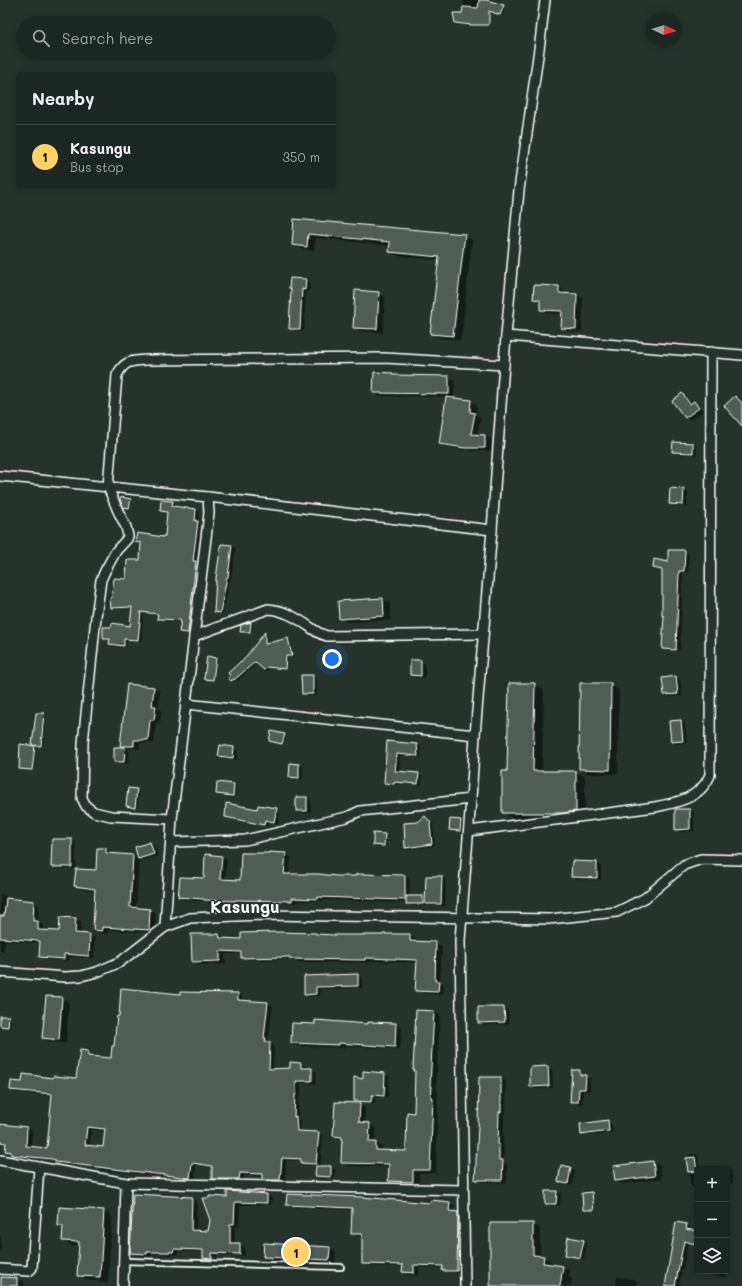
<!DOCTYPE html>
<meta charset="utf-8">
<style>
:root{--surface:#1c2622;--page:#29322f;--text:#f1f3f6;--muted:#a0a5a5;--line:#3a4340;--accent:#ffd166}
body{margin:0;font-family:Mali,sans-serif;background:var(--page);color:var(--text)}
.controls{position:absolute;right:12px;bottom:12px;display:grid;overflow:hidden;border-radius:4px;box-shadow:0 2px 10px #0003}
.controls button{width:36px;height:36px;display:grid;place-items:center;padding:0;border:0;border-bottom:1px solid var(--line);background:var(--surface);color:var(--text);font:20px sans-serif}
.compass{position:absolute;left:646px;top:12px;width:36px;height:36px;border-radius:50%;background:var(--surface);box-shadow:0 2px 10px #0003;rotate:94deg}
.you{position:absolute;left:332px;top:659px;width:14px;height:14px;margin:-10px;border:3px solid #fff;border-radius:50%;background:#1a73e8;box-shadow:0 0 0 6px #1a73e833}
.badge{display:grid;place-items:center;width:26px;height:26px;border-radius:50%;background:var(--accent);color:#111;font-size:13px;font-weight:700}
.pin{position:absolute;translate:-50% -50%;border:2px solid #fff;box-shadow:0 1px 4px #0006}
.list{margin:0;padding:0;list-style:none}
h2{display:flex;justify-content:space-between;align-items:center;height:52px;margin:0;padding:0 16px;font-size:17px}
h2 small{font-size:13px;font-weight:400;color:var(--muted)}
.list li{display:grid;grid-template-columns:26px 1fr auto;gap:12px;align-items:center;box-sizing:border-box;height:64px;padding:0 16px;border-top:1px solid var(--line)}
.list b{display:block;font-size:15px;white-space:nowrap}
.list p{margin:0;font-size:13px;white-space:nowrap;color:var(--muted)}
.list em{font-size:13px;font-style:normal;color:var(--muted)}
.icon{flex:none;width:22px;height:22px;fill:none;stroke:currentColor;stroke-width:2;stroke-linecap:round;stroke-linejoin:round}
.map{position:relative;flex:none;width:742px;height:1286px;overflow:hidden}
.search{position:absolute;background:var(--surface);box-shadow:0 2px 10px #0003;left:16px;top:16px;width:320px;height:44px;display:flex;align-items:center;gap:10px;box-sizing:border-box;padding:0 14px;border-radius:22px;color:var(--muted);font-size:15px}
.panel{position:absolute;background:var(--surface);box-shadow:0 2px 10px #0003;left:16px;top:72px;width:320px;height:116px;border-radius:4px}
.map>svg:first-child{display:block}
</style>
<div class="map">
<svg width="742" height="1286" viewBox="0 0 742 1286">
<rect width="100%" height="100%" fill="#26332d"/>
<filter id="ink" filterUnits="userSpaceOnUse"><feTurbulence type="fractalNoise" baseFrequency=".025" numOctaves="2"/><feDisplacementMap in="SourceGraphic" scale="8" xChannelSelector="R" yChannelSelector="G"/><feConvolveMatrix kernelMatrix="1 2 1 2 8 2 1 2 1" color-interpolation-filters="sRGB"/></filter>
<g filter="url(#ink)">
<!-- shadow -->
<g fill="#0007" fill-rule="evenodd">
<path d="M464,0H484L505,7L502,15L490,11V26L458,24L456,22L463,14Z"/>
<path d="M295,220L464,235L472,240L461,340L439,338L431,333L439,260L398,256L390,251L391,246L316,238L314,251L301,249L293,245Z"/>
<path d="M306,280L310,282L309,292L306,291L304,331H294L290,328L292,289Z"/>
<path d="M559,287L565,291V294L576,295L583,298L582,332L569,331L562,327L563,314L547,313L541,309V303L534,299Z"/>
<path d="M379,293L385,297L383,333L360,331L354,327Z"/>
<path d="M393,374L396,376L449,377L455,380L454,397H447V398L471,401L477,405L476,415L481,417L477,435L485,436L491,439V451H472L447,447L440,444L447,397L380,396L374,393Z"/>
<path d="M682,395L687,397L692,404L694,402L698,405L703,411L690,420L686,418L674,401Z"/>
<path d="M674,443L693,444L697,446V455L677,454L673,452Z"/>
<path d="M671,489L684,490L688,492L687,507L674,506L670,504Z"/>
<path d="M130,500L132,501L130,508L126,507Z"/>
<path d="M172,502L175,504V507L196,510L199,511L198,522L200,524L196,562L198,564L191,634L183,633L180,632L182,621H161L158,619L159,615L144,613L141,641L127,640L126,647L113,646L110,644L111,640L104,638L131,627L133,608L114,609L112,608L127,580L140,561L142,544L136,542L164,538L165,537L168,513L161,511Z"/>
<path d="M222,545L232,546L236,548L231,579H230L223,614L215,612Z"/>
<path d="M685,551L689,554L688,573L683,572L680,651H668L663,648L665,617L663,616V571L654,568L669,563Z"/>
<path d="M383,599L390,603L391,620L347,622L340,618Z"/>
<path d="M251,623L252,624V632H243Z"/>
<path d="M266,633L267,634V644L288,639L290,640L294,657H288L287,669L269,668L267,671L257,663L237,681L236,680L234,682L232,680L241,664Z"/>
<path d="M215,659L217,660L214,680H207L205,679Z"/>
<path d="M421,661L425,664V678L415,677L411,675Z"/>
<path d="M302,676H313L317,679V696H307L303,693Z"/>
<path d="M676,677L680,680L682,696L669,697L665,695Z"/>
<path d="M535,684L544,690L542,772H576L585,777V816L571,818H512L503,812L508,772Z"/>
<path d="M610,684L619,690L618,774H589L580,769Z"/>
<path d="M154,688L160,691L158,708L161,711L160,723L156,722L154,743H140V749L125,748L129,751L128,764H119L115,761V748H127L121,745Z"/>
<path d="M44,714L46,715L43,746L35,745Z"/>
<path d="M681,721L685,723L687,743L676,744L672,742Z"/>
<path d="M284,735L286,736L284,744L272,742Z"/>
<path d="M388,742L416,745L420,747L422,757L400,756L399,772L419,774L422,776V785L398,783V785L388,784L385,782Z"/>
<path d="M35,747L36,748L33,770L21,769Z"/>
<path d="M234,748L238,751L237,760L224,758L219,756Z"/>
<path d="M299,765L303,767V779H294L290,777Z"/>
<path d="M234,785L236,786L234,796L217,794Z"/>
<path d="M129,789L139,791L137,808L128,806Z"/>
<path d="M306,798L311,800V813H301L297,810Z"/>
<path d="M276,809L280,811L278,824L269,822L268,826L230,819L226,817L258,810Z"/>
<path d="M690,810L694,812V831L680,832L676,829Z"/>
<path d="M425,817L434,825L433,826L435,846L409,849L406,847L418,823Z"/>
<path d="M461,821L463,822L462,831L452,830Z"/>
<path d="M374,834L387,836L386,846L375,845Z"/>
<path d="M53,840H72L76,843V869H57L52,866Z"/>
<path d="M150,844L154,846L158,856L144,860L139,858Z"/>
<path d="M106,849L112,853V855L133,856L139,860L136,909L150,910L156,913L155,933L108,930V934L100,933L94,930L96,891L82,889L75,886L97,872Z"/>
<path d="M286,854L291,857L289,875L336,877L405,876L410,879V897H423L426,898L442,877L446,880L445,906H430L427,904V906H411L407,903L323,900V901H296V903H210L207,901L185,900L180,897L205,879L222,857L227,860L225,881H241Z"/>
<path d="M597,863L601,865V880L577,879L572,877Z"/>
<path d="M0,894L7,897V899L34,902L39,905L38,922L43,925V931L60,932L75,919L81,922L80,935H90L95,938L94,958L69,957V961L45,959L40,956L41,943L5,941L4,951H0Z"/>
<path d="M192,935H219L225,938V940H242L318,935H410L416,939V942L436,943L442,946L440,983L444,985L443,995L422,993L416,990L418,963L374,961H370V963L296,962L293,959L248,960L242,957V954H225L226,964L198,965L193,962Z"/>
<path d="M358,976L362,978V988L320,989V996L309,997L305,994V977Z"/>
<path d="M238,994L242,996V1002L268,1003L273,1006L268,1041L274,1046L273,1069H291L301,1064L306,1066V1069H312L317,1072L316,1084L301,1083V1097H299L298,1119L301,1120V1132L318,1133L323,1135L320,1167H331L335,1170V1178H321L316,1176L317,1165H307L302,1161L286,1160L285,1182H267L263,1179V1176L244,1175V1182L217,1181L213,1178V1167L196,1165L195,1180L102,1170L91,1167L61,1165L56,1161L16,1157L6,1151L7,1144L0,1143V1125L27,1128L32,1130L31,1147L48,1149L52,1096L16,1092L11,1090L23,1083L54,1079H77L81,1051L88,1052L93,1055V1057L112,1059L181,995ZM91,1130L106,1131L104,1148L90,1147Z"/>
<path d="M47,997L62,998L69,1002L66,1043L50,1042L43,1038Z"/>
<path d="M479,1008H504L508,1010L509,1024L483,1025L479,1022Z"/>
<path d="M416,1011L434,1012L440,1015L436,1089L438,1091L437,1102L438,1103L436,1173H419V1185L395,1184L389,1180L390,1167L348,1166L342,1162L343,1140L340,1139L334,1136L359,1104L365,1108V1124H370L376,1128L375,1143L382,1146V1151L407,1152L415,1114Z"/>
<path d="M0,1017L11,1018L10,1028L0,1026Z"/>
<path d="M396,1024L402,1027L400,1049L344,1046V1048L298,1046L292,1043L369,1025Z"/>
<path d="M548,1067L552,1070L553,1088L536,1089L531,1086V1068Z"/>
<path d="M580,1071L584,1074V1076L590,1079V1091H583L582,1104H575L571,1101Z"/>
<path d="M385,1074L389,1076L388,1097H375L374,1104L359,1102L355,1100L364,1080Z"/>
<path d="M480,1078H501L506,1081V1114H504L503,1147L504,1148L503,1162L507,1164V1183L481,1182L476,1179Z"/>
<path d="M607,1121L612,1124L613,1133L586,1136L582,1134Z"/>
<path d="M695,1154L698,1156L699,1169H697V1187H693L690,1185V1172H688L689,1155Z"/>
<path d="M653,1162L660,1166L661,1179L623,1184L616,1180Z"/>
<path d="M571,1168L575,1170L572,1186L563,1184L559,1182Z"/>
<path d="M728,1168L731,1170L733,1183L727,1184V1169H718Z"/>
<path d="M556,1192L561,1194L560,1206H550L546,1204Z"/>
<path d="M592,1193L593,1194L595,1210L586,1211L584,1210Z"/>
<path d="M134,1195L192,1198L197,1201L196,1232H209L228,1198L267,1195L272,1198L271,1205H267L268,1196H266L265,1205H240L239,1227L235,1226V1244H240L245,1247V1256L217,1255V1261H209L204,1258V1252L178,1251V1255L152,1254L151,1257L136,1255L131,1253Z"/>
<path d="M449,1203L454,1206L453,1213H458L462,1215V1273H448L444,1270V1268L419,1267V1275H408L403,1272V1267L367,1266L363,1263V1236H357L352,1233L353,1210L292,1207L287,1205L431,1204Z"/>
<path d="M104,1211L112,1216L108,1282L86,1280L78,1275L80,1246H72L63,1241L64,1228L59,1225Z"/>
<path d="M533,1224L540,1228V1257H543L551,1261L550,1265L563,1267L570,1271L569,1277L572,1278L571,1286H491Z"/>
<path d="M676,1224L687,1225L690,1228V1231L697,1233V1245L688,1243L683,1270H682L679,1286H665Z"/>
<path d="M0,1236L1,1237V1251H0Z"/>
<path d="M583,1241L587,1243L584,1259L570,1257L566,1254Z"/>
<path d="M330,1248L336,1252L335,1263L270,1260L264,1257Z"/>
<path d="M711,1271H726L725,1277L715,1276L711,1273Z"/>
<path d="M617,1277L633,1279L637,1281L636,1286H616Z"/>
<path d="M2,1278L17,1279L24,1282V1286H2Z"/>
</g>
<!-- building -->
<g fill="#515c57" stroke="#fff" fill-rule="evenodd">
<path d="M479,0H486L504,5L500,15L489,11V25H472L455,23L453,13H462L463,7L478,8Z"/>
<path d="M294,219L465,234L453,336L430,334L439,257L389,252L390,242L308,234L307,247L292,245Z"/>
<path d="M290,278L306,279L305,290L302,289L300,329H289L291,289L289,288Z"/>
<path d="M534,285L559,286V293L577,294L576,329L561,328L562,311L540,310V300L533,299Z"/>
<path d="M355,290L379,292L377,329L353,328Z"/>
<path d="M374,372L393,373V375L449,376V394L373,393Z"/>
<path d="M682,393L690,404L694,401L699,408L685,418L672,401Z"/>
<path d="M735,396L742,403V426L724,406Z"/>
<path d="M446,397L471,400L470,412L475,413L471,434L485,435V448H465L439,444Z"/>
<path d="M673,442L693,443V453L672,452Z"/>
<path d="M670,488L684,489L683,505L669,504Z"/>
<path d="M121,497L131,499L129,508L123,507L120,500Z"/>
<path d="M161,500L173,501L172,506L196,509L195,521H198L193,561H196L188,633L179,632L181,620L157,619L158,614L141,612L138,640L124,639V646L109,644L110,639H103V627H111L112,623L130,626L132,607L111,608L110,599H111L114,578L126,579L127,560H140L141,543L135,542L137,533L163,537V536H165L167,512L160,511Z"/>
<path d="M221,544L232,545L228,577H227L220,613L214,612L216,578Z"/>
<path d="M668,550H685L684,571H679L676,650L662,649L664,616H662V570L653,568L654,559L668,562Z"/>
<path d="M383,598L384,616L339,619L338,601Z"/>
<path d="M251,622L250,632H240L241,625Z"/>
<path d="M265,632V644L288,638L292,656H286L285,669L267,667L264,670L255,662L234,680V679L231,681L228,678L230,676L228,673L240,662L241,663Z"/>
<path d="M207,656L216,658L213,680L204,679Z"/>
<path d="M410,660H421V676L410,675Z"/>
<path d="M301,675H313V694H302Z"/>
<path d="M676,676L678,694L664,695L662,678Z"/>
<path d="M509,683H535L533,771H576V811L562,813H502V771H507Z"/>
<path d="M580,683H611L610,770L579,769Z"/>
<path d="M127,684L154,687L152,706H156L154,720H150L148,740H134V746H120Z"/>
<path d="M36,713H44L41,746L32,745Z"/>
<path d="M681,720L683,741L671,742L669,721Z"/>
<path d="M271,731L285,734L282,744L269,741Z"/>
<path d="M387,741L417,744L418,756L397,754L395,771L419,773L418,784L395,782L394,784L384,783Z"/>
<path d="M20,744L35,746L32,770L19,769Z"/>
<path d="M220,745L234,747L233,758L218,756Z"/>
<path d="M114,747H125L124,762H114Z"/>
<path d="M290,763L299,764V778L289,777Z"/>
<path d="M217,782L234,784L233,796L216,794Z"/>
<path d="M128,788L137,789L135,808L126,806Z"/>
<rect x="296" y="797" width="11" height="14"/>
<path d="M226,803L257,809L258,805L277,808L274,822L265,820L264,825L225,817Z"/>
<path d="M675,809H690V829L675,830Z"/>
<path d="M425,816L431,823L430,824L432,844L405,848L404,823L418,822Z"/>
<path d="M450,819L461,820L460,831L449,830Z"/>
<path d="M373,833L385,834L384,846L373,845Z"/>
<path d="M52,839H72V867H51Z"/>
<path d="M150,842L154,854L138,859L135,847Z"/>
<path d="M97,848H106V853L133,855L130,907L150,909L149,930L102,927V931L93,930L95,889L74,886L76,869L96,870Z"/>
<path d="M269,852L286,853L284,874H318L336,876H356V874L405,875V900L318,897V899L292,898V901L235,900V901L204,900V899L178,897L180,877L204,878L205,854L222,856L220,879L240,880L241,853H269Z"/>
<path d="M572,861L597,862V878L571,877Z"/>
<path d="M426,876H442L441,904H425Z"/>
<rect x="406" y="896" width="17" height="8"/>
<path d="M6,898L34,901L33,921H38V930L59,931L60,917L76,918L75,933L90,934L89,956L64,954V959L39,957L40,941L0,938V916H4Z"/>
<path d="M278,932L316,933V934L334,935H383V934H410V941L436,942L435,981H439L438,992L415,991L417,960L368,958H365V960L290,959V957L241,958V952L220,951V961L192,962L191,934H219L220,938L241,939V933Z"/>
<path d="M358,974V986L316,987V994L304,995V976Z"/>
<path d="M121,988L180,994V992L238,993V1000L268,1002L264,1038H266L265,1041L270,1042L269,1069L290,1068V1062L301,1063V1068H312V1081H296V1095H295L294,1117L296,1116L297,1131L319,1132L316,1164L301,1163V1159L282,1158L280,1180H262V1174L240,1173L239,1179H212V1166L192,1163L190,1178L55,1162V1160L52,1159L11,1155V1152L5,1151L6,1143L0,1142V1124L27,1127L26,1146L47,1148L52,1094L10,1090L11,1081L22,1082L23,1074L53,1078V1076L76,1078L80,1050L88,1051V1056L111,1058L112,1046H114L117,1016H119ZM87,1127L105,1129L103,1147L85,1145Z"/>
<path d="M46,996L62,997L59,1040L42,1038Z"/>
<path d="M478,1007H504L505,1022L478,1023Z"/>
<path d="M416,1010L434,1011L430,1086H432L431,1098H433L430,1170H413V1182L388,1181L389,1164L341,1163L342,1137L333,1136L335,1102L360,1103L359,1122L370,1123L369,1142H376V1150L406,1151L407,1112L414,1113L415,1070H413Z"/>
<path d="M0,1016H9L8,1027L0,1026Z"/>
<path d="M315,1020L368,1024V1022L396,1023L395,1047L339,1043V1045L291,1043L292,1023L315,1024Z"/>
<path d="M548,1066L549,1086L530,1087V1067Z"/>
<path d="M572,1070H580V1075H586L585,1089H579L578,1102H570Z"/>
<path d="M363,1071L385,1073L384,1096L372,1095L371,1102L354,1101V1077L363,1079Z"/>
<path d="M479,1077H501V1112H499L498,1144H499V1160H503L502,1180H475L478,1127Z"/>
<path d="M608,1120L609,1131L581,1135L580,1124Z"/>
<path d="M695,1157L697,1171L688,1172L686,1158Z"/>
<path d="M653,1161L655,1176L615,1181L613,1166Z"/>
<path d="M561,1165L571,1167L568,1184L558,1182Z"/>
<path d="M316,1166H331V1177L315,1176Z"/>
<path d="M227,1191L267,1194V1203L235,1202L234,1224H230V1243H240V1254L212,1253V1259L203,1258V1250L174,1249L173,1252H147V1254L130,1253L133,1194L192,1197L191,1230L208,1231L210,1220L202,1198H209V1196L227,1197Z"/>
<path d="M545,1191H557L556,1204H545Z"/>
<path d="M592,1192L594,1210H583L582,1193Z"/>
<path d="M287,1194L362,1197L430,1203L431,1200L450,1202L449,1211L458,1212L457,1271H442L443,1266L414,1265V1273L402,1272L403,1265L362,1264V1234H351L352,1208L286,1205Z"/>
<path d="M59,1207L104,1210L100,1277L77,1276L79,1242L62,1241L63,1226H58Z"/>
<path d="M676,1222L687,1224L686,1229L697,1231V1235L695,1244L684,1241L675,1286H665Z"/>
<path d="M490,1223H533V1255L544,1256L543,1263L563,1266L560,1286H490Z"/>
<path d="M568,1237L584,1240L580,1258L565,1255Z"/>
<path d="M264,1243L330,1247L329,1260L263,1257Z"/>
<path d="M1,1277L17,1278V1286H1Z"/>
</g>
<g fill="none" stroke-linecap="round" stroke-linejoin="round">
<!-- service casing -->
<g stroke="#fff" stroke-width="8">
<path id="service" d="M124,1261L341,1267"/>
</g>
<!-- minor casing -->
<g stroke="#fff" stroke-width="12">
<g id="minor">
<path d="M506,336L742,355"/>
<path d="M0,476L208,497L492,530"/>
<path d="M194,636L268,609C283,610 295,617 307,625C316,631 316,633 327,636L483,634"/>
<path d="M186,704L475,735"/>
<path d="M172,819L111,816L94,812L86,806L82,798L83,743L96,617L101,580L105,571L116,551L127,539L128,536L126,527L118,511L108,487L117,375C125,360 132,361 147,360L385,358L504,365"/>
<path d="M469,831L655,807C676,803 701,798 710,775L711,352"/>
<path d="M171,842L245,840L347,817L360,811L471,799"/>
<path d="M165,927L172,819L209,513L208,497"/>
<path d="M0,972L65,977L81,976L97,972L120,962L165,927L190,918L263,915L549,919L617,912L645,898L684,865L701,859L742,860"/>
<path d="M0,1160L126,1183L463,1190"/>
<path d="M0,1269L29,1271L32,1268L39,1167"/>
<path d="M123,1286L126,1183"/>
<path d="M465,1286L460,940L471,799L475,735L492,530L506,336L519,190L540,42L545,0"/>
</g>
</g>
<!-- service -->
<use href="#service" stroke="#26332d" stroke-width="4.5"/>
<!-- minor -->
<use href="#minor" stroke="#26332d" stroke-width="9"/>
</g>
</g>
<g text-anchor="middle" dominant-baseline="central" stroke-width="3" stroke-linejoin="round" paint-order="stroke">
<!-- district labels -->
<g font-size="17" font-weight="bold" fill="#fff" stroke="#26332d">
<text x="245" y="906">Kasungu</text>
</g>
</g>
</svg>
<div class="controls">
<button>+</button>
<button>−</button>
<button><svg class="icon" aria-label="layers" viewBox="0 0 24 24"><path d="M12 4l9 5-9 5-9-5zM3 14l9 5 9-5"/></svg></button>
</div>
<svg class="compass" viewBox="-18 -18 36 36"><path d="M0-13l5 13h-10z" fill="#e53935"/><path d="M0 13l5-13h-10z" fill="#a0a5a5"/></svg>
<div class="you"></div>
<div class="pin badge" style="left:296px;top:1252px">1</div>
<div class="search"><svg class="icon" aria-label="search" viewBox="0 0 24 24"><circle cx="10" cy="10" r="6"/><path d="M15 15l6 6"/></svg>Search here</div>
<section class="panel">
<h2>Nearby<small></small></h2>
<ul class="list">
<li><span class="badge">1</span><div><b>Kasungu</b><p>Bus stop</p></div><em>350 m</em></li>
</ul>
</section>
</div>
